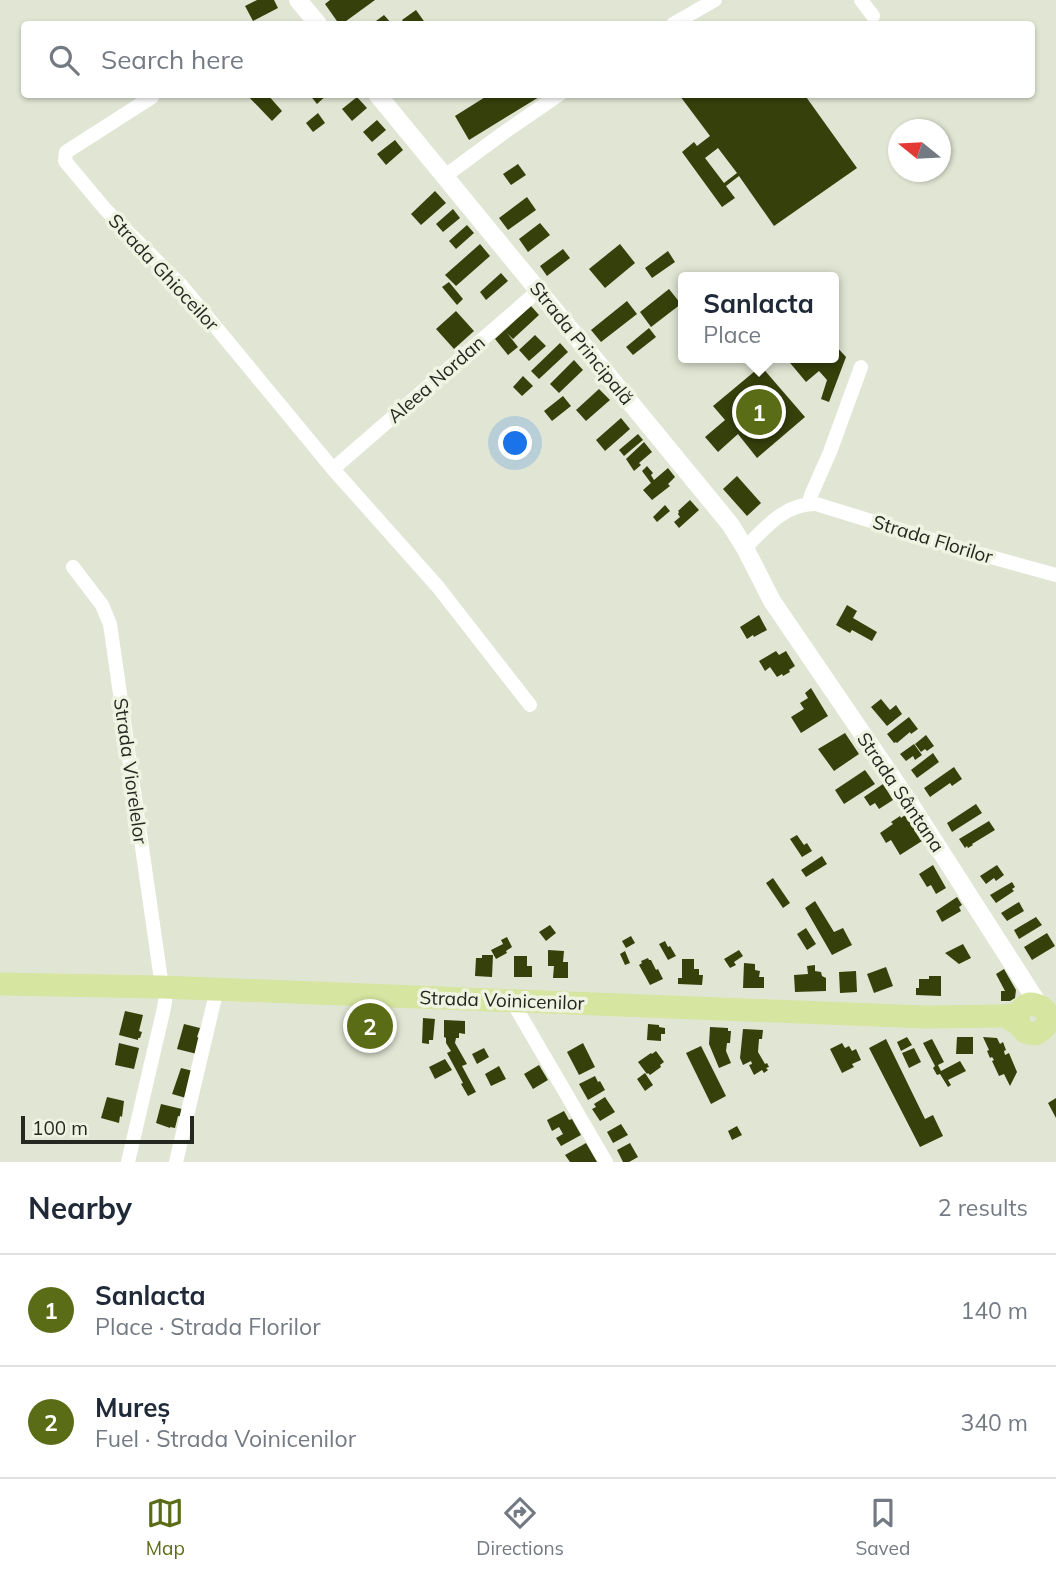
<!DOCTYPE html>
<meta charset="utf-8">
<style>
:root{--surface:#fff;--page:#f6f6f7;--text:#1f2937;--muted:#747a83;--line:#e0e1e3;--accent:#5b6c17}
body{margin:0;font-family:Mulish,sans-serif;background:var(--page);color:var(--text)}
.compass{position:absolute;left:888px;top:119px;width:63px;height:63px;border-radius:50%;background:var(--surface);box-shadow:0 2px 5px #0004;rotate:288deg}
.scale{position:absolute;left:21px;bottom:18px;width:173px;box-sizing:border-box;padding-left:7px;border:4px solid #252721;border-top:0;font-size:19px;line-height:24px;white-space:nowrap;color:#252721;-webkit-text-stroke:5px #eef3e2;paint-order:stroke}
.you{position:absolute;left:516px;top:444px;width:24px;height:24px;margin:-18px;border:5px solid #fff;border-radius:50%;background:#1a73e8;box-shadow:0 0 0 10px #1a73e833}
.badge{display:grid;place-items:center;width:46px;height:46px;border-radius:50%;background:var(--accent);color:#fff;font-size:23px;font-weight:700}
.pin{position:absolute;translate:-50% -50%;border:4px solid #fff;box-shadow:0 2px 7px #0006}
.popup{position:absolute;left:678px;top:272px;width:161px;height:91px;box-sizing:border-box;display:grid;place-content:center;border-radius:7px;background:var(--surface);filter:drop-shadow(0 2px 5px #0005);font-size:23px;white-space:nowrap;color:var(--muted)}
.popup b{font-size:26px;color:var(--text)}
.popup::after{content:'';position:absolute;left:50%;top:100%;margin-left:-14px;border:14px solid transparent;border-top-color:var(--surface)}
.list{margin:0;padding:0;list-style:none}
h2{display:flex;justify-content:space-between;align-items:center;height:91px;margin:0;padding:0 28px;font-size:30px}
h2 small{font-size:23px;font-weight:400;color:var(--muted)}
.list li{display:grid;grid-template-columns:46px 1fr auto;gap:21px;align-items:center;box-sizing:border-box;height:112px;padding:0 28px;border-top:2px solid var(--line)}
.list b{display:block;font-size:26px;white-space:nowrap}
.list p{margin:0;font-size:23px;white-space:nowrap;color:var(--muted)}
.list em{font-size:23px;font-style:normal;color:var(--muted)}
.icon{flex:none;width:38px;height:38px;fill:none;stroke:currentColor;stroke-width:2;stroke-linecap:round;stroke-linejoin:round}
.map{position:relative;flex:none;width:1056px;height:1162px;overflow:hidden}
.search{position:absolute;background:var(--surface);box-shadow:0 2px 5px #0004;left:21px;right:21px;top:21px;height:77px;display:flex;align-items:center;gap:18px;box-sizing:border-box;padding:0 24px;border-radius:7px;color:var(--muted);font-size:26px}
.sheet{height:315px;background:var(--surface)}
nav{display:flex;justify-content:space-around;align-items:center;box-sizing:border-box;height:98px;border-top:2px solid var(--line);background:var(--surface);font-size:19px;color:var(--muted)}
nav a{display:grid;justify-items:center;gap:4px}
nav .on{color:var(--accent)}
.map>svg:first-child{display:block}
</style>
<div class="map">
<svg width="1056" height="1162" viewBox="0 0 1056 1162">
<rect width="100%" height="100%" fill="#e1e6d4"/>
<!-- building -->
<g fill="#36400b" fill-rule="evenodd">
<path d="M257,0H274L278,8L253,21L245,6Z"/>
<path d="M330,0H375L342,24H339L325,4Z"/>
<path d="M416,10L426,24H405L402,20Z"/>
<path d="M384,15L392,24H372Z"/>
<path d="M246,94H267L282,111L272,121Z"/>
<path d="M309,94H328L317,104Z"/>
<path d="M490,94H544L469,140L455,116Z"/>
<path d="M683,94H804L857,168L774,226L739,176L726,186L735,198L722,207L682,152L694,142L697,146L710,136L680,96ZM718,148L737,173L724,183L705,158Z"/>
<path d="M357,97L367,108L352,121L342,109Z"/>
<path d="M318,113L325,123L313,132L306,123Z"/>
<path d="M377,120L386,130L372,142L363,132Z"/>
<path d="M395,140L403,150L386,165L377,154Z"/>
<path d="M518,164L526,175L511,185L503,174Z"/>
<path d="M435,191L446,203L421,225L411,214Z"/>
<path d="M527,197L536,210L508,230L499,218Z"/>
<path d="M453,209L460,218L443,232L436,224Z"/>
<path d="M540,223L550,235L528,252L519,239Z"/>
<path d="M467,225L474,233L456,249L449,241Z"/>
<path d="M480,244L490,256L456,286L445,275Z"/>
<path d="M620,244L635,263L605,288L589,269Z"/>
<path d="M563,249L570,258L547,276L540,266Z"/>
<path d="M668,251L675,262L652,278L645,268Z"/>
<path d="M501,273L508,281L486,300L480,292Z"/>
<path d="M449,282L463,299L457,305L442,287Z"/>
<path d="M669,289L681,304L651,327L640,312Z"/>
<path d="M627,301L637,314L601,342L591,330Z"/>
<path d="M531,306L539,315L513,339L507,333L518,347L508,355L495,339Z"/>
<path d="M456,311L474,331L454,349L436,329Z"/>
<path d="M649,328L656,337L633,355L626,347Z"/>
<path d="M535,335L546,346L529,361L519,350Z"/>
<path d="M560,343L568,352L539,379L531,371Z"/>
<path d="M834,344L846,357L829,402L821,399L827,380L819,371L806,382L786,358H834Z"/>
<path d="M574,360L583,370L559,393L550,384Z"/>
<path d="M761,366L805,417L757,458L738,434L718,452L705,437L725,420L713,406Z"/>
<path d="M523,376L533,386L522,396L513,387Z"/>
<path d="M599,389L610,400L586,421L576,410Z"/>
<path d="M563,396L571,406L552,421L544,411Z"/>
<path d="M621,418L630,429L605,451L596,440Z"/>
<path d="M638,434L643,440L624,456L619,450Z"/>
<path d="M644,442L652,452L639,463L641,465L634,471L626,459Z"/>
<path d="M647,466L653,473L651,475L654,480L668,468L675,477L668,484L670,486L652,500L643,490L651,483L642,471Z"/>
<path d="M737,476L761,503L747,516L723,489Z"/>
<path d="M690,500L699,510L679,528L674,522L680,517L678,514L679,512L678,511Z"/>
<path d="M665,505L670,511L657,522L653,517Z"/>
<path d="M847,605L857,611L853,618L877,632L872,641L852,630L850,633L836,625Z"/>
<path d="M759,615L767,630L754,637L753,635L747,639L740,627Z"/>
<path d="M776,651L779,655L786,651L795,666L789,670L790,672L783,676L782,674L777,677L770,667L765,671L759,661Z"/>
<path d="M811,688L828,716L801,733L791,717L804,709L800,703L808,698L805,693Z"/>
<path d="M881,699L890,710L896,705L902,714L887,726L871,707Z"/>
<path d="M909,717L918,729L911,734L910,732L897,743L896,742L894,743L887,734Z"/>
<path d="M845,733L859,754L834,771L818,749Z"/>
<path d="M926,735L934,746L927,751L925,749L921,752L915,744Z"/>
<path d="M914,744L922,755L915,760L913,756L906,761L900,754Z"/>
<path d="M933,753L939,762L917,778L911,770Z"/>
<path d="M954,767L962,779L952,786L950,783L930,797L924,788Z"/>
<path d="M865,770L875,784L844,804L835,790Z"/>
<path d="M883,784L893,800L879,809L875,803L870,806L864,797Z"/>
<path d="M976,804L982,813L952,832L947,823Z"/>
<path d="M905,815L922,841L900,855L891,840L886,843L880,833L893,824L891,822L900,816L901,818Z"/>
<path d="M989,821L995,830L972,844L973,845L968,848L967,846L965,848L959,839Z"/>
<path d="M797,835L804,845L807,843L812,851L802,857L790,839Z"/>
<path d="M822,856L827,864L806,877L801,870Z"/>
<path d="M933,865L946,888L936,894L931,885L927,887L919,874Z"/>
<path d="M997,865L1004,875L996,881L994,878L986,884L980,876Z"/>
<path d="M773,878L790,903L783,908L766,883Z"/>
<path d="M1012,882L1015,887L1012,889L1014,891L996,903L990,895Z"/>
<path d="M957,897L962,905L959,907L961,911L942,922L936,911Z"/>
<path d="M815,901L834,932L843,928L852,945L832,955L805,908Z"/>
<path d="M1019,902L1024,911L1007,921L1001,913Z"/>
<path d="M1036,917L1042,925L1019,939L1014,930Z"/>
<path d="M550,925L556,933L546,941L539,932Z"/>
<path d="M806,928L816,944L807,950L797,934Z"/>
<path d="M1047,933L1055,946L1032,960L1024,947Z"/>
<path d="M631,936L635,943L626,948L622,941Z"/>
<path d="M507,937L512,947L506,951L507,953L496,959L491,950L503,944L501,940Z"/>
<path d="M665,941L668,947L670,946L676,956L668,960L659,944Z"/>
<path d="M963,944L971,958L959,964L945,953Z"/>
<path d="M548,950L564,951L563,962H568V978H553L554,966H548Z"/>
<path d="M739,950L743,956L734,962L736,965L730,968L724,959Z"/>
<path d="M625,951L630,963L625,965L620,954Z"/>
<path d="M482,955H493L492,977L475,976L476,958H482Z"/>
<path d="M514,956H527V966H532V977H514Z"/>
<path d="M648,958L649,960H651L656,970L658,969L663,979L650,985L639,965L642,963L641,961Z"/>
<path d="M682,959H694V969H699V975H703L702,985L678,984V978H682Z"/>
<path d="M744,963L755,964V970L760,971L759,977H764V988H743Z"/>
<path d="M815,965V971L821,972L822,976L826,978V991L795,992L794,975L808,974L807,966Z"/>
<path d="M886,967L893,986L874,993L867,974Z"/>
<path d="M1004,969L1016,990L1015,998L1010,1001H1001V991H1005L996,974Z"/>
<path d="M856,971L857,992L840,993L839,972Z"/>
<path d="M929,976H941V996L916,995V988H919V979H929Z"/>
<path d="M125,1011L143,1015L139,1031L142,1032L140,1038H138V1040L119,1035Z"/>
<path d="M423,1018L435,1019L433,1040H429V1044L422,1043Z"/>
<path d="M444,1020L465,1021V1034L459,1033V1038H456L455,1043L467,1064L462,1066L476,1092L468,1096L461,1084L463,1083L447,1053L451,1051L446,1043V1038L444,1037Z"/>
<path d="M184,1024L200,1028L197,1037L200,1038L197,1054L177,1049Z"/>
<path d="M648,1024L659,1025V1027L665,1028V1034H661V1041L647,1040Z"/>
<path d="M710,1027L728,1028V1031H731L730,1043H727L726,1051L731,1063L719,1068L709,1044Z"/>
<path d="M743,1029L763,1030L762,1039H759L758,1052L765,1064L767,1063L769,1067L766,1068L768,1070L764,1073L762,1070L754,1075L749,1065L752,1064L751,1061L743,1065L740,1058Z"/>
<path d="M907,1037L912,1045L901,1051L897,1042Z"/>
<path d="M957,1037H973V1054H956Z"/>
<path d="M983,1037L997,1038L1000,1044L1003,1042L1006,1050L1004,1051L1005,1055L1009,1053L1017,1072L1010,1086L1004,1074L999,1076L992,1061L994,1060L992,1057L990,1058L987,1051L989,1050Z"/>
<path d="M886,1039L925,1119L933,1115L943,1136L920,1147L869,1048Z"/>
<path d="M932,1039L944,1062L938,1065L941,1071L960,1061L966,1071L948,1080L951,1085L948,1087L940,1074L937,1075L933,1068L935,1066L923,1043Z"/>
<path d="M119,1043L139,1048L134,1069L115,1065Z"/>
<path d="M583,1043L595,1067L579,1075L567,1052Z"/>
<path d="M842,1043L845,1048L849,1046L852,1051L856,1049L861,1060L852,1064L854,1067L842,1073L830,1049Z"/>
<path d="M701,1046L726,1096L711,1104L686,1053Z"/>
<path d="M484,1048L489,1057L477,1064L472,1054Z"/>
<path d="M914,1048L921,1062L909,1068L902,1053Z"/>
<path d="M656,1051L664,1062L660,1065L661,1067L650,1075L648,1073L647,1074L638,1062L651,1053L652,1054Z"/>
<path d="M445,1059L452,1070L435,1079L429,1067Z"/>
<path d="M539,1065L548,1080L533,1089L524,1074Z"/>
<path d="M499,1066L506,1079L491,1086L485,1074Z"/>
<path d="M181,1068L193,1071L186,1098L172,1094Z"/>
<path d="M645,1073L653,1085L645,1091L637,1079Z"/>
<path d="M595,1076L598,1082L600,1081L605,1090L588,1100L579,1084Z"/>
<path d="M107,1097L124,1101L122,1117L120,1116L119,1123L101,1118Z"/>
<path d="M605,1097L615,1112L600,1121L592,1109L596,1107L594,1104Z"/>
<path d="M1056,1098V1118L1048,1103Z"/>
<path d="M161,1104L186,1110L184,1117L178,1116L175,1128L170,1127V1128L156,1123Z"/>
<path d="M564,1111L569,1120L572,1119L581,1135L561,1146L556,1138L563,1134L559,1127L552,1131L547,1120Z"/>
<path d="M621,1124L628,1135L613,1143L607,1132Z"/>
<path d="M737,1126L742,1135L732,1140L728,1131Z"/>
<path d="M586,1143L597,1162H570L565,1155Z"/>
<path d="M630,1143L638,1157L629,1162H623L617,1150Z"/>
</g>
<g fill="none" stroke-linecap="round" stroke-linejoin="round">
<!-- minor -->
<g stroke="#fff" stroke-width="14">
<path d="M861,0L873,16"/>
<path d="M673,24L715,0"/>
<path d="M152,97L66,152L65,161L105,209L181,285L333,469L438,587L530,705"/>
<path d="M445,176L502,134L560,94"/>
<path d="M333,469L539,290"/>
<path d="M809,503L811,495L830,452L861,367"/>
<path d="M745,548C765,528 785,503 816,504L969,551L1056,575"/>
<path d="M73,567L102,605L110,624L162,987"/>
<path d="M512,1001L606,1162"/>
<path d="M128,1162L164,1008L167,987"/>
<path d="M176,1162L217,989"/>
</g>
<!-- tertiary -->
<g stroke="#fff" stroke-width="18">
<path d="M298,0L318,24"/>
<path d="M377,94L730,524L745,548L772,601L911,805L1039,1005"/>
</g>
<!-- primary -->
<g stroke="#d6e5a0" stroke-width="23">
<path d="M0,984L162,987L925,1017L1005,1016L1018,1014"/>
<path d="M1005,1016L1018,1024L1025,1032L1035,1034C1055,1026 1051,1004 1029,1004C1020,1008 1017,1014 1018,1024"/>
</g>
</g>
<g text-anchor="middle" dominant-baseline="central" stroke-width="7" stroke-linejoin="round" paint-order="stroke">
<!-- street labels -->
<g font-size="19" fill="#252721" stroke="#eef3e2">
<text transform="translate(164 272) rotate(47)">Strada Ghioceilor</text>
<text transform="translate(582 343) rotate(51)">Strada Principală</text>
<text transform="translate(436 379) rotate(-41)">Aleea Nordan</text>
<text transform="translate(933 539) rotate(17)">Strada Florilor</text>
<text transform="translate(131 771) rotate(82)">Strada Viorelelor</text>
<text transform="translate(901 792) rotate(56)">Strada Sântana</text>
<text transform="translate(502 1000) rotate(2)">Strada Voinicenilor</text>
</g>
</g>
</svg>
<svg class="compass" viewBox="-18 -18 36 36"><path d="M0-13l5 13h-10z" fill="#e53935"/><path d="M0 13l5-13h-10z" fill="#747a83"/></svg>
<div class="scale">100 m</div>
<div class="you"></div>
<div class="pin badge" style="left:759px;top:412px">1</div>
<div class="popup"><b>Sanlacta</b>Place</div>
<div class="pin badge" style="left:370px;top:1026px">2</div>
<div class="search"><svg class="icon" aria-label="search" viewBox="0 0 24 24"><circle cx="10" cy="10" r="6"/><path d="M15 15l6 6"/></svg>Search here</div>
</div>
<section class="sheet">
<h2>Nearby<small>2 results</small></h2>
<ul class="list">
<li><span class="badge">1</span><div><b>Sanlacta</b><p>Place · Strada Florilor</p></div><em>140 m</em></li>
<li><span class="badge">2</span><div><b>Mureș</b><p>Fuel · Strada Voinicenilor</p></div><em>340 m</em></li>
</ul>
</section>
<nav>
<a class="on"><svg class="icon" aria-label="map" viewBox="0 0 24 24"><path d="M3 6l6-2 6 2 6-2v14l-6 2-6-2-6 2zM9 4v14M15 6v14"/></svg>Map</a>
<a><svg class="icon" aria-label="directions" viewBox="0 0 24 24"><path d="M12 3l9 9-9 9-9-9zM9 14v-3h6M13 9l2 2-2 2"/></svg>Directions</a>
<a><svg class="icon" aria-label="saved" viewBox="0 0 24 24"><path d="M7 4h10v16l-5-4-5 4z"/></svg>Saved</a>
</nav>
